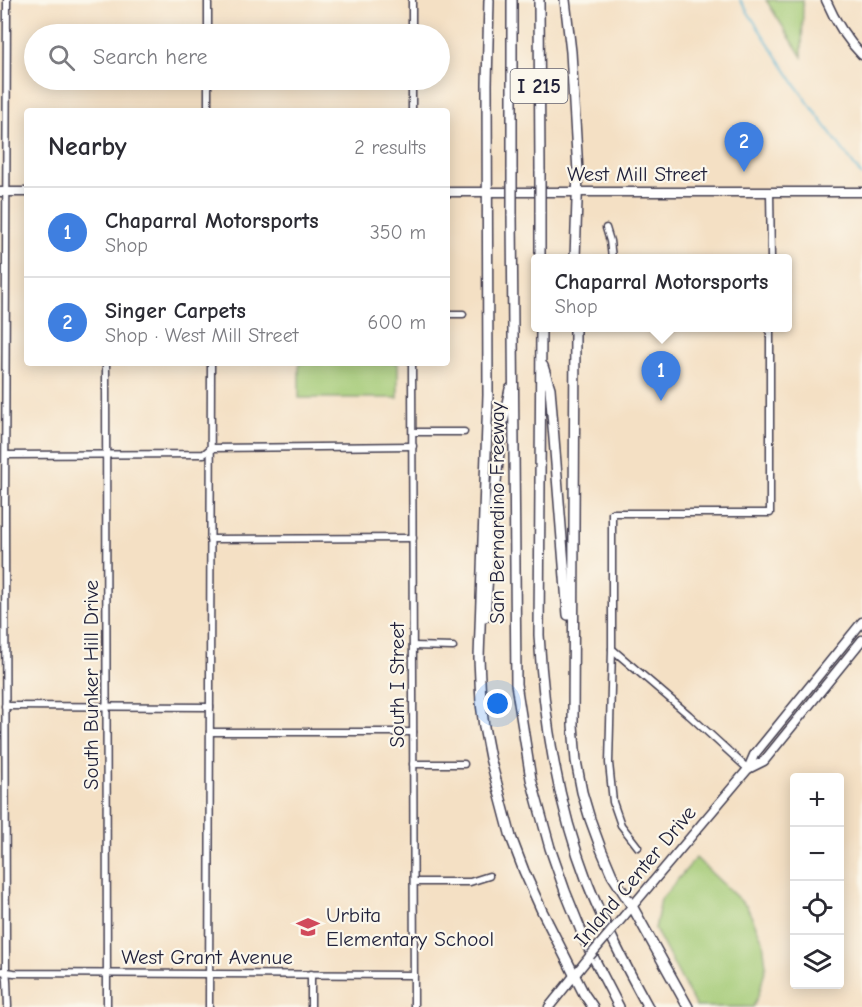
<!DOCTYPE html>
<meta charset="utf-8">
<style>
:root{--surface:#fff;--page:#f7f7f7;--text:#2b2b33;--muted:#7c7c81;--line:#e1e1e2;--accent:#d1495b}
body{margin:0;font-family:"Comic Neue",sans-serif;background:var(--page);color:var(--text)}
.controls{position:absolute;right:18px;bottom:18px;display:grid;overflow:hidden;border-radius:6px;box-shadow:0 3px 15px #0003}
.controls button{width:54px;height:54px;display:grid;place-items:center;padding:0;border:0;border-bottom:2px solid var(--line);background:var(--surface);color:var(--text);font:30px sans-serif}
.you{position:absolute;left:498px;top:704px;width:21px;height:21px;margin:-15px;border:4px solid #fff;border-radius:50%;background:#1a73e8;box-shadow:0 0 0 9px #1a73e833}
.badge{display:grid;place-items:center;width:39px;height:39px;border-radius:50%;background:var(--accent);color:#fff;font-size:20px;font-weight:700}
.pin{position:absolute;translate:-50% -50px;filter:drop-shadow(0 2px 3px #0008)}
.pin::after{content:'';position:absolute;top:32px;width:21px;height:18px;background:inherit;clip-path:polygon(0 0,100% 0,50% 100%)}
.popup{position:absolute;left:531px;top:254px;width:261px;height:78px;box-sizing:border-box;display:grid;place-content:center;border-radius:6px;background:var(--surface);filter:drop-shadow(0 2px 4px #0005);font-size:20px;white-space:nowrap;color:var(--muted)}
.popup b{font-size:22px;color:var(--text)}
.popup::after{content:'';position:absolute;left:50%;top:100%;margin-left:-12px;border:12px solid transparent;border-top-color:var(--surface)}
.list{margin:0;padding:0;list-style:none}
h2{display:flex;justify-content:space-between;align-items:center;height:78px;margin:0;padding:0 24px;font-size:26px}
h2 small{font-size:20px;font-weight:400;color:var(--muted)}
.list li{display:grid;grid-template-columns:39px 1fr auto;gap:18px;align-items:center;box-sizing:border-box;height:90px;padding:0 24px;border-top:2px solid var(--line)}
.list b{display:block;font-size:22px;white-space:nowrap}
.list p{margin:0;font-size:20px;white-space:nowrap;color:var(--muted)}
.list em{font-size:20px;font-style:normal;color:var(--muted)}
.icon{flex:none;width:33px;height:33px;fill:none;stroke:currentColor;stroke-width:2;stroke-linecap:round;stroke-linejoin:round}
.map{position:relative;flex:none;width:862px;height:1007px;overflow:hidden}
.search{position:absolute;background:var(--surface);box-shadow:0 3px 15px #0003;left:24px;top:24px;width:426px;height:66px;display:flex;align-items:center;gap:15px;box-sizing:border-box;padding:0 21px;border-radius:33px;color:var(--muted);font-size:22px}
.panel{position:absolute;background:var(--surface);box-shadow:0 3px 15px #0003;left:24px;top:108px;width:426px;height:258px;border-radius:6px}
.map>svg:first-child{display:block}
</style>
<div class="map">
<svg width="862" height="1007" viewBox="0 0 862 1007">
<rect width="100%" height="100%" fill="#fbf7ec"/>
<filter id="ink" filterUnits="userSpaceOnUse"><feTurbulence type="fractalNoise" baseFrequency=".0167" numOctaves="2"/><feDisplacementMap in="SourceGraphic" scale="12" xChannelSelector="R" yChannelSelector="G"/><feConvolveMatrix kernelMatrix="1 2 1 2 8 2 1 2 1" color-interpolation-filters="sRGB"/></filter>
<filter id="wash" filterUnits="userSpaceOnUse"><feTurbulence type="fractalNoise" baseFrequency=".008" numOctaves="4" result="noise"/><feDisplacementMap in="SourceGraphic" scale="24" xChannelSelector="R" yChannelSelector="G"/><feGaussianBlur stdDeviation="1.35" result="paint"/><feColorMatrix in="noise" values="0 0 0 0 0 0 0 0 0 0 0 0 0 0 0 0 0 1.4 0 .05"/><feComposite in="paint" operator="in"/></filter>
<g filter="url(#wash)">
<rect width="100%" height="100%" fill="#f4e0c4"/>
<!-- green -->
<g fill="#a2c973" stroke="#627657" stroke-width="1.5">
<path d="M766,0H803L802,57Z"/>
<rect x="299" y="363" width="99" height="35"/>
<path d="M696,858L747,907L763,941L766,966L759,994L753,1007H696L655,929L661,899Z"/>
</g>
<g fill="none" stroke-linecap="round" stroke-linejoin="round">
<!-- stream -->
<path stroke="#4faece" stroke-width="2" d="M740,0L799,90L862,176"/>
</g>
</g>
<g filter="url(#ink)">
<g fill="none" stroke-linecap="round" stroke-linejoin="round">
<!-- minor casing -->
<g stroke="#423e50" stroke-width="9">
<g id="minor">
<path d="M7,0L5,513L6,971L7,980L8,1007"/>
<path d="M208,0V34"/>
<path d="M412,34V0"/>
<path d="M208,80V111"/>
<path d="M412,111V80"/>
<path d="M770,192L771,258"/>
<path d="M606,228L610,241L612,258"/>
<path d="M447,314H463"/>
<path d="M106,363L107,1007"/>
<path d="M412,363L414,1007"/>
<path d="M413,432H464"/>
<path d="M6,455L204,454L211,448L413,446"/>
<path d="M210,539L413,538"/>
<path d="M413,646L453,647"/>
<path d="M612,649L689,715L748,769"/>
<path d="M5,706L210,707"/>
<path d="M210,732H413"/>
<path d="M413,764H464"/>
<path d="M638,847L621,825L613,802L609,763L612,649V513H770V328"/>
<path d="M414,882H470L489,876"/>
<path d="M0,971L14,973L414,975"/>
<path d="M209,1007L211,363"/>
<path d="M311,1007V974"/>
</g>
</g>
<!-- major casing -->
<g stroke="#423e50" stroke-width="11">
<g id="major">
<path d="M826,0C835,21 846,39 862,55"/>
<path d="M0,192H27"/>
<path d="M447,192H862"/>
<path d="M748,769L764,761L862,640"/>
<path d="M624,916L748,769L754,755L862,622"/>
<path d="M549,1007L590,956"/>
</g>
</g>
<!-- highway casing -->
<g stroke="#423e50" stroke-width="12">
<g id="highway">
<path d="M489,0L487,84L488,395L479,658L481,703L484,727L490,758L511,837L524,871L542,911L584,994L593,1007"/>
<path d="M539,0L540,172"/>
<path d="M565,0L571,52L578,172L575,258"/>
<path d="M512,171V0"/>
<path d="M540,212V258"/>
<path d="M512,214L516,684L531,779L550,848L565,891L586,943L619,1007"/>
<path d="M541,328L539,635C544,721 557,803 588,884C605,927 626,967 648,1007"/>
<path d="M575,328L573,725L576,761L582,792L590,819L601,849L612,875L632,906L688,1007"/>
<path d="M543,366L550,388L568,615"/>
<path d="M485,617L491,532L501,432L510,389"/>
</g>
</g>
<!-- minor -->
<use href="#minor" stroke="#fff" stroke-width="6"/>
<!-- major -->
<use href="#major" stroke="#fff" stroke-width="8"/>
<!-- highway -->
<use href="#highway" stroke="#fff" stroke-width="9"/>
<!-- major-bridge casing -->
<g stroke="#423e50" stroke-width="11" stroke-linecap="butt">
<path id="major-bridge" d="M590,956L624,916"/>
</g>
<!-- highway-bridge casing -->
<g stroke="#423e50" stroke-width="12" stroke-linecap="butt">
<g id="highway-bridge">
<path d="M512,171V214"/>
<path d="M540,172V212"/>
</g>
</g>
<!-- major-bridge -->
<use href="#major-bridge" stroke="#fff" stroke-width="8"/>
<!-- highway-bridge -->
<use href="#highway-bridge" stroke="#fff" stroke-width="9"/>
</g>
</g>
<!-- icons -->
<defs>
<g id="school-bare" transform="scale(1.8)"><path d="M0-5L7-2L0 1L-7-2ZM-4 1L0 2.5L4 1V4Q0 6-4 4Z" fill="#d1495b" stroke="#fbf7ec" stroke-width="2.5" paint-order="stroke"/></g>
</defs>
<g fill-rule="evenodd">
<use href="#school-bare" x="308" y="927"/>
</g>
<g text-anchor="middle" dominant-baseline="central" stroke-width="4.5" stroke-linejoin="round" paint-order="stroke">
<!-- shield labels -->
<rect fill="#fbf7ec" stroke="#636270" stroke-width="1.5" x="510.5" y="69" width="57" height="34" rx="4.5"/>
<g font-size="20" font-weight="bold" fill="#22223b">
<text x="539" y="86">I 215</text>
</g>
<!-- street labels -->
<g font-size="21" fill="#22223b" stroke="#fbf7ec">
<text x="637" y="174">West Mill Street</text>
<text transform="translate(497 513) rotate(-90)">San Bernardino Freeway</text>
<text transform="translate(91 685) rotate(-90)">South Bunker Hill Drive</text>
<text transform="translate(397 685) rotate(-90)">South I Street</text>
<text transform="translate(635 876) rotate(-50)">Inland Center Drive</text>
<text x="207" y="957">West Grant Avenue</text>
</g>
<!-- poi labels -->
<g font-size="21" fill="#22223b" stroke="#fbf7ec" text-anchor="start">
<text x="326" y="915">Urbita<tspan x="326" dy="24">Elementary School</tspan></text>
</g>
</g>
</svg>
<div class="controls">
<button>+</button>
<button>−</button>
<button><svg class="icon" aria-label="locate" viewBox="0 0 24 24"><circle cx="12" cy="12" r="6"/><path d="M12 2v4M12 18v4M2 12h4M18 12h4"/></svg></button>
<button><svg class="icon" aria-label="layers" viewBox="0 0 24 24"><path d="M12 4l9 5-9 5-9-5zM3 14l9 5 9-5"/></svg></button>
</div>
<div class="you"></div>
<div class="pin badge" style="left:661px;top:401px;background:#3f7fe0">1</div>
<div class="popup"><b>Chaparral Motorsports</b>Shop</div>
<div class="pin badge" style="left:744px;top:172px;background:#3f7fe0">2</div>
<div class="search"><svg class="icon" aria-label="search" viewBox="0 0 24 24"><circle cx="10" cy="10" r="6"/><path d="M15 15l6 6"/></svg>Search here</div>
<section class="panel">
<h2>Nearby<small>2 results</small></h2>
<ul class="list">
<li><span class="badge" style="background:#3f7fe0">1</span><div><b>Chaparral Motorsports</b><p>Shop</p></div><em>350 m</em></li>
<li><span class="badge" style="background:#3f7fe0">2</span><div><b>Singer Carpets</b><p>Shop · West Mill Street</p></div><em>600 m</em></li>
</ul>
</section>
</div>
